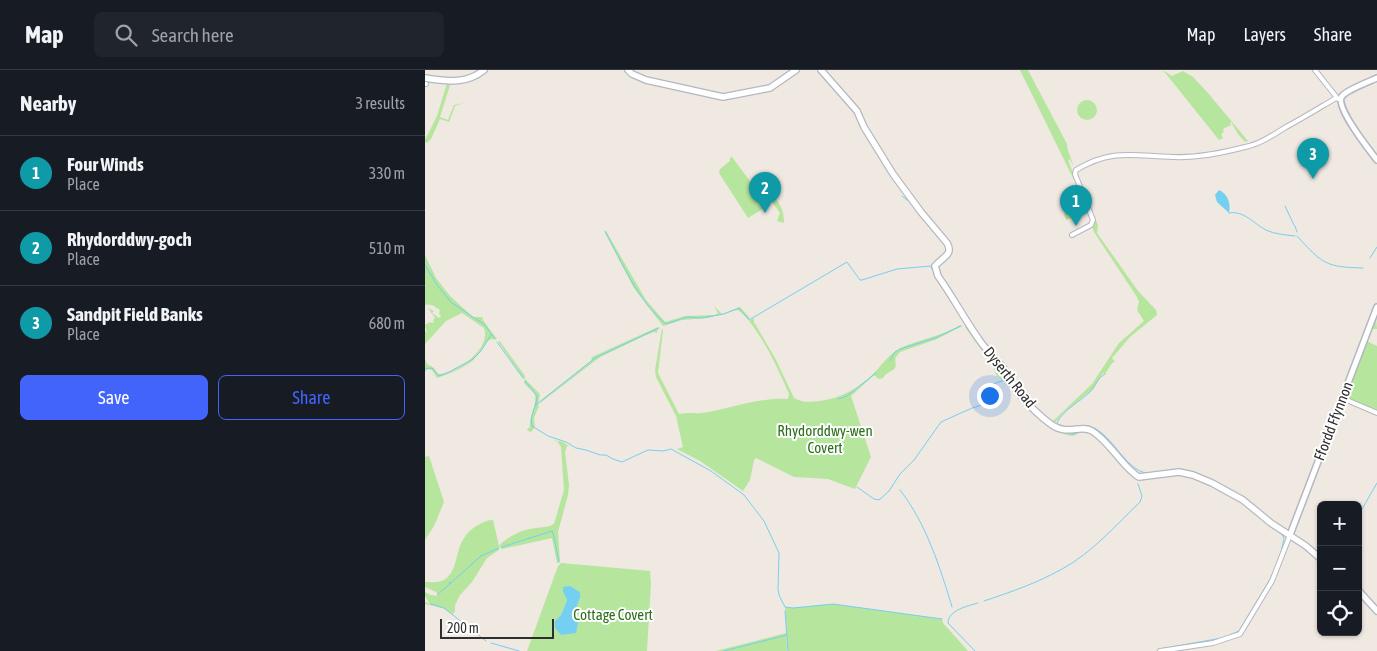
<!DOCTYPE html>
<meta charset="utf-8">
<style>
:root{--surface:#171b24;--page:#20242c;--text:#f1f3f6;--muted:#9ea1a6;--line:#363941;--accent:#4264fb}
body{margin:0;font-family:"Asap Condensed",sans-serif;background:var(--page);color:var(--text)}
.controls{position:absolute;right:15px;bottom:15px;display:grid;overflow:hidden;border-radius:8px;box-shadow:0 1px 4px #0004}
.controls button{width:45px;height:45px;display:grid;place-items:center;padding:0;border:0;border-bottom:1px solid var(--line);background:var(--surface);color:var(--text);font:25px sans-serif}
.scale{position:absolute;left:15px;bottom:12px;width:114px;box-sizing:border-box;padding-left:5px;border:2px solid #2e2e2e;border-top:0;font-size:14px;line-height:18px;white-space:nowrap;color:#2e2e2e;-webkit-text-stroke:4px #fff;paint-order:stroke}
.you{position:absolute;left:564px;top:325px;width:18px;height:18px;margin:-12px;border:4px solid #fff;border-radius:50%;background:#1a73e8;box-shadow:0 0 0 8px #1a73e833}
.badge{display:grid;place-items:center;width:32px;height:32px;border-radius:50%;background:var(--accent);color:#fff;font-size:16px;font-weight:700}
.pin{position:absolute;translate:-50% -41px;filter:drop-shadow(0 1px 2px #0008)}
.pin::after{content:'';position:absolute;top:26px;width:18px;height:15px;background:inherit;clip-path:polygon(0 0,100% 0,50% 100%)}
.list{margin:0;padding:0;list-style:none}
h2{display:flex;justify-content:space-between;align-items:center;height:65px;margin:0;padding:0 20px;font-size:21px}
h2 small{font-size:16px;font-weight:400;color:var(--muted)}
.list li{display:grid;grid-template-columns:32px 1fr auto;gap:15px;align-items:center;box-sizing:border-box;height:75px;padding:0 20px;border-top:1px solid var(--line)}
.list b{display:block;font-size:19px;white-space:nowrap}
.list p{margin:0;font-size:16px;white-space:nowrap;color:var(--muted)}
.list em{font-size:16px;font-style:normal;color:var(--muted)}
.actions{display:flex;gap:10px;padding:15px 20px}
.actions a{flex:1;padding:11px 0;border:1px solid var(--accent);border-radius:8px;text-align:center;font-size:18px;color:var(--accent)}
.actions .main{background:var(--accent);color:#fff}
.icon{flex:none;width:28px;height:28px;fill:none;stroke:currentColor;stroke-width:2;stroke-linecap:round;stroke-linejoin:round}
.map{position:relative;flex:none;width:952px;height:581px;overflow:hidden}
header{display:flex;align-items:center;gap:30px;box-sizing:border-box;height:70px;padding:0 25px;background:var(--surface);border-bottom:1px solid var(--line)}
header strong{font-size:24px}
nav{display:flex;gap:28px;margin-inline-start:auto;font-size:18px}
.search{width:350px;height:45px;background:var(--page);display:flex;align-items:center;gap:12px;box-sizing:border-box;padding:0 18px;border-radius:8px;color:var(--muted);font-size:19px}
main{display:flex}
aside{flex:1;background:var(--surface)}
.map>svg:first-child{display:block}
</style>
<header>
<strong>Map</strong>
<div class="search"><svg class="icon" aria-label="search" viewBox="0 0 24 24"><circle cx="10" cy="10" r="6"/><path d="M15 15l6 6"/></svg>Search here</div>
<nav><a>Map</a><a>Layers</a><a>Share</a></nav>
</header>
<main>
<aside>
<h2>Nearby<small>3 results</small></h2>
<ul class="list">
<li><span class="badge" style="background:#0f9aa8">1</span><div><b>Four Winds</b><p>Place</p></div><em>330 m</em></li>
<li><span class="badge" style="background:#0f9aa8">2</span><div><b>Rhydorddwy-goch</b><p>Place</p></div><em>510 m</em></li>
<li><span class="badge" style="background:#0f9aa8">3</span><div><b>Sandpit Field Banks</b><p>Place</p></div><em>680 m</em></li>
</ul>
<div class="actions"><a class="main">Save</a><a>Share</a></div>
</aside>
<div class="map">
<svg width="952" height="581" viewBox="0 0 952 581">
<rect width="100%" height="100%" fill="#efe9e1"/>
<!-- green -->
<g fill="#b6e59e" fill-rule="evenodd">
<path d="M595,0H603L642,74C642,82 647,88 648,96L645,89L643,90L648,103L649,110Z"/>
<path d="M738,0L747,6L758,1L768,7L783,23L823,71L820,72L813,64L806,52L805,53L806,55L798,59L799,62L796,64L798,68L794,70Z"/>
<path d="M22,13L25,15L15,47L23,50L29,35L39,33L30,36L24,52L15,49L6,69L2,73L0,72V70L12,46Z"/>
<circle cx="662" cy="40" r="10"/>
<path d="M307,87L327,114L340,106C341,109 341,114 343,117C351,132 359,134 359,153L352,151L355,143L345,129L339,138L323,148L294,103L295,99L305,91V88Z"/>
<path d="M659,134H661L662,142L641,150L639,144L643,141Z"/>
<path d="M664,134L673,155L672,163L713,221L731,240L732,245L705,267L687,288L690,292L687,293L680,304L678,303L668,319L638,343L630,353L627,352L667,314L694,273L719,251L712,240L714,232L712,227L669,162L667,156L669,151Z"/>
<path d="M181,161L221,230L240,252L260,246L290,245L293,243L289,236L297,244L315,237L325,248L323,249L316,242L312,240L283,248L257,250L238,256L209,218L180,163Z"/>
<path d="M0,185L11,208L25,226L48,247H57C58,252 68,263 72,269C69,269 67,269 64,270C60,272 53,287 46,292C36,299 24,304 12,308L7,300L3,299L0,301V289L2,294L9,298L13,304C31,305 67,278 59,258L37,243L21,251L0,274V261L2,263L0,255L5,252L7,253L9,252L8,250L10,248L3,238L9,241L7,243L14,248L16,246L14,244L15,240C10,237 6,233 0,235Z"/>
<path d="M951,247L952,259H947L942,271L952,276V341L920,327Z"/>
<path d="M329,248V252L350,288L369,328C377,333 387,332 395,331C417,328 434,318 449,303C457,295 464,284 474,279C493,269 516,267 535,255L537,256L512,269L475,282L471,287C469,290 472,295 470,298C467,302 461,302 458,308L454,309L449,305L426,326L446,387L430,419L403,409L369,407L331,388L329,390L325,410L318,421L275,391L252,379L258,377L251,346L231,307L230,300L237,258L238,260L233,303L254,344C262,342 270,344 277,343C306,339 334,327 363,329L364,324C353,298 341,273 324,251Z"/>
<path d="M541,255L558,278L624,354L659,361L648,366L642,365L628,360L621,355L591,325L581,312L572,306L568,296L540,257Z"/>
<path d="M233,257L232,263L229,262L221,265L175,287L115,333L116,330L166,291L167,287Z"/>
<path d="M74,270L100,306V309L115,324L113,335L114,336L109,348L110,357L106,362L103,361L102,359L105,357C104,345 112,336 110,324L99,313L100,309H99L74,273Z"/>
<path d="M128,370L138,372L145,377L142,376L140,382L144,415L143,425L133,462L135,492L132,493L127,468L77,479L74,476V480L62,488L47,512L35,525L30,535V541L28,544L17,538L0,534V532L5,534L0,526V522L6,525L13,526L11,522L0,517V512C6,512 14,513 19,510C38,498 25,471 53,455C58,452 63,450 68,450L74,476C79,469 96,460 105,459C113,457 123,458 129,454L139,420L136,377L133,372Z"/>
<path d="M4,386L19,432L9,456L0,470V387Z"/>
<path d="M136,493L225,501L226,513L222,581H102L133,496ZM150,519L155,522V528L149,543L153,553L130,558V551L136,545L142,530L138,522Z"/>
<path d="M408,534L517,549L518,553L543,581H363L360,537L368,538Z"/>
<path d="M361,563L362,581H291Z"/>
</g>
<!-- water -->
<g fill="#75cff0">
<path d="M794,120C803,124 806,134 804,143L792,132L790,125Z"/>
<path d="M145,516L155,522V528L149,543L153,553L151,563L136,565L130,558V551L136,545L142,530L138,522V517Z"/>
</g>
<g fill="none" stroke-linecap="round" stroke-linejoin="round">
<!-- stream -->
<g stroke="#75cff0" stroke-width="1">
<path d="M477,126L485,132"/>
<path d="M860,136L869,155"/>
<path d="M804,143C819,140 829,154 841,160C849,164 861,165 870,166"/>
<path d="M870,156L872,162"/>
<path d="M180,161C197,193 213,231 241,254L262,247L276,248L299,244L314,238L324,250L422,192L435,210H437L472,199L506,196L514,188"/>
<path d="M872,166C898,194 900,197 938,198"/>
<path d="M945,188L952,177"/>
<path d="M0,195L12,215L27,233L60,255L70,269"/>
<path d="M506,197L510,204"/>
<path d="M514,212L550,269L571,297"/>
<path d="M72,272L98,308"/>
<path d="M465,291L470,282L475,279L510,268L536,256"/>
<path d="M0,299L7,298L14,306L24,302L48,289L56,281L66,265"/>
<path d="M580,306L585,315"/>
<path d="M100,311L112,326C112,337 104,345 107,356L123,366L141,372L151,378L161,380L175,385H181L188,389L197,392L223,380L238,381L246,379L286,401L319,425L339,451L354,483L353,519L354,525L360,537L368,538L408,534L517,549"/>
<path d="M413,329L422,326L451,303"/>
<path d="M111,335L170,288L234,258"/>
<path d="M655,356C683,350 697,401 722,403"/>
<path d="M639,357L632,354C635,342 656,331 665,322C671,316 672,308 680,304"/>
<path d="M637,362L648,364L655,362"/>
<path d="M728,403L756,399L772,403"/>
<path d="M718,410L726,408"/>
<path d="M432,417L449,429L454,430L464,421L475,404L489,390L516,352L547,338L557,335L568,314L580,310"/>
<path d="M475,420C501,453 515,497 527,537"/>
<path d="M933,446L952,413"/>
<path d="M853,461L858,466L859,469L855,486"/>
<path d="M77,477L127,461L129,467L134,492"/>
<path d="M24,513L27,512L56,486L74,478"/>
<path d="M12,525L26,513"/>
<path d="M559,531C586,522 612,513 637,499C667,483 691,455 715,432L717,426L713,414"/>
<path d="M6,534L19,538L61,571"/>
<path d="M360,541L363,581"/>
<path d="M800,567L814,561L847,506"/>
<path d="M66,573L94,581"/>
<path d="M735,579L797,568"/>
<path d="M299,581L362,565"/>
<path d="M550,581L523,553C523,540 543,536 553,533"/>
</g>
<!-- minor casing -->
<g stroke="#b4b7c1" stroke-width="6">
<g id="minor">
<path d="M890,0L913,29"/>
<path d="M0,14H1"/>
<path d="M647,165L666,155L668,150L650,104L651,100C687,78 709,86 748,87C771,88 797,83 820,77C835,74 848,65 861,57C878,48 894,38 911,28"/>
<path d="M917,328L952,343"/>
<path d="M735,581L788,573L815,564L847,511L865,465"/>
</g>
</g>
<!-- tertiary casing -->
<g stroke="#b4b7c1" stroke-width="8">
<g id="tertiary">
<path d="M952,8C943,12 922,20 917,26C909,36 945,81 952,90"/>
<path d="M865,465L952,237"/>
</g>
</g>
<!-- secondary casing -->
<g stroke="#b4b7c1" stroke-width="8">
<g id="secondary">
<path d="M203,0L207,4L221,10L298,27L345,18L371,0"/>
<path d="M396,0L432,41L439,57L468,104L496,142L522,173C529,185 517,187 510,196L513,206C528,227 540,250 555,271C562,281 572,290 580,300C583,306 586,312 589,317C599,330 614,346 627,355C643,366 656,354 667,361C685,372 699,399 714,407L754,402L768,405L787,413L818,430L846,453L881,476L896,489"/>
<path d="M0,8C22,11 40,15 59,0"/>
<path d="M933,520L952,541"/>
</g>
</g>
<!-- minor -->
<use href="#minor" stroke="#fff" stroke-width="4"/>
<!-- tertiary -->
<use href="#tertiary" stroke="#fff" stroke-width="5"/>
<!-- secondary -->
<use href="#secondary" stroke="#fff" stroke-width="5.5"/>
</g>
<g text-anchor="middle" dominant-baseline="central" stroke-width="4" stroke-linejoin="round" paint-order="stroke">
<!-- street labels -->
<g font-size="15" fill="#2e2e2e" stroke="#fff">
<text transform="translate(585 307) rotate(51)">Dyserth Road</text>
<text transform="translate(908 351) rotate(-69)">Ffordd Ffynnon</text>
</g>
<!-- park labels -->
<g font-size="15" fill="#2c6e1b" stroke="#fff">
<text x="400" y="360">Rhydorddwy-wen<tspan x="400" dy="17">Covert</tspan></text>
<text x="188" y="544">Cottage Covert</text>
</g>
</g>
</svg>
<div class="controls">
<button>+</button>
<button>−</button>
<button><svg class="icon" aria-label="locate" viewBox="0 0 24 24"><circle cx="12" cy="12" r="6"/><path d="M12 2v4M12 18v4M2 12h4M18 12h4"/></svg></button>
</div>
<div class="scale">200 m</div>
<div class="you"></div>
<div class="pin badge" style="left:651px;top:156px;background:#0f9aa8">1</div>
<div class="pin badge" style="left:340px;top:143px;background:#0f9aa8">2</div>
<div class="pin badge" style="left:888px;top:109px;background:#0f9aa8">3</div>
</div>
</main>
